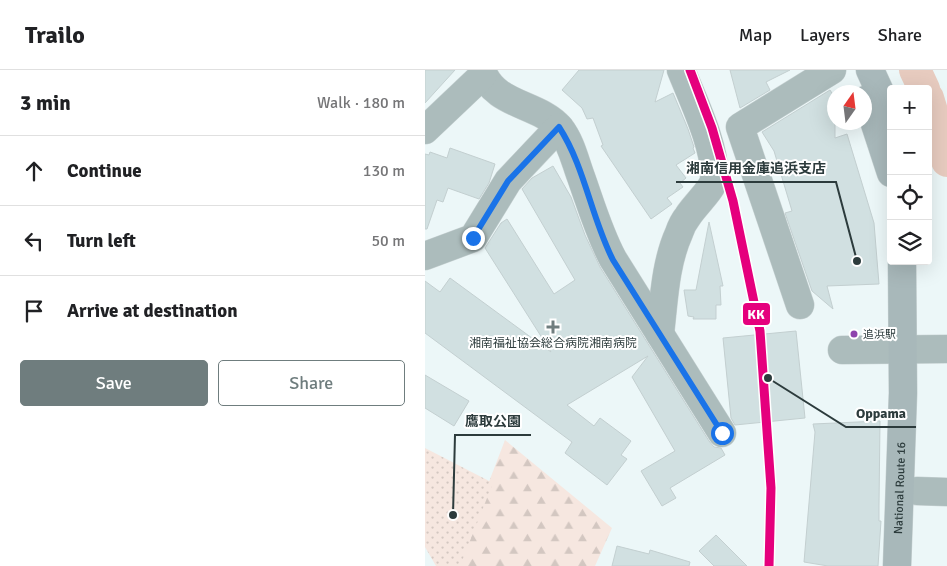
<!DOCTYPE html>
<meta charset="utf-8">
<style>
:root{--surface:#fff;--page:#f6f6f6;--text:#202124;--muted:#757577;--line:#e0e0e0;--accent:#6f7d7e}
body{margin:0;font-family:Signika,"Noto Sans JP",sans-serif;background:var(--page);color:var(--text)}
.controls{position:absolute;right:15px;top:15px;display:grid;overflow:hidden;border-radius:5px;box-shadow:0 5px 20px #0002}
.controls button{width:45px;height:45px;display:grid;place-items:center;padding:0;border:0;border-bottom:1px solid var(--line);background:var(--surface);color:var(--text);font:25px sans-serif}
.compass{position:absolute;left:402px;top:15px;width:45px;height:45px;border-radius:50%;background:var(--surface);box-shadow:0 5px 20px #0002;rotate:14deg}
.stop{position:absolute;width:15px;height:15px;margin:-11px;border:4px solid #1a73e8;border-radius:50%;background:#fff}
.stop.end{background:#1a73e8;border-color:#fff;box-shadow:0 1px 5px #0008}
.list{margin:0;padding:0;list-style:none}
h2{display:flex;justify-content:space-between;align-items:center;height:65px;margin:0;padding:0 20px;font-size:21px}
h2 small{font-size:16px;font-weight:400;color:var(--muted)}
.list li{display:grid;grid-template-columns:32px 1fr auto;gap:15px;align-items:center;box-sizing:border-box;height:70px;padding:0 20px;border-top:1px solid var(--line)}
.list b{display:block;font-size:19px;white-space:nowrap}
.list em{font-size:16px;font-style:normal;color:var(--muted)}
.actions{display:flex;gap:10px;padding:15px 20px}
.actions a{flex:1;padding:11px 0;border:1px solid var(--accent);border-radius:5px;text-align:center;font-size:18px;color:var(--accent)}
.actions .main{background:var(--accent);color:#fff}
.icon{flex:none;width:28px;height:28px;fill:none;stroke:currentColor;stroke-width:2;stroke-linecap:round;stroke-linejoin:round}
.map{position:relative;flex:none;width:522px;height:496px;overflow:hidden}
header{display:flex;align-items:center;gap:30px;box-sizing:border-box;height:70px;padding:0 25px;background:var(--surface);border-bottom:1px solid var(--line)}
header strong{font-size:24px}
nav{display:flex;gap:28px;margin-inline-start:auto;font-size:18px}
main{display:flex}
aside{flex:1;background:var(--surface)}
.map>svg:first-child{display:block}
</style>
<header>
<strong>Trailo</strong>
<nav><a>Map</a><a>Layers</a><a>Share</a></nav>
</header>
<main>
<aside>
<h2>3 min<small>Walk · 180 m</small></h2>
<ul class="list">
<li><svg class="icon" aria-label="ahead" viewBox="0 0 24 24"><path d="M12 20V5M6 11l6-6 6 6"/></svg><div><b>Continue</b></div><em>130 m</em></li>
<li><svg class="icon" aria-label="left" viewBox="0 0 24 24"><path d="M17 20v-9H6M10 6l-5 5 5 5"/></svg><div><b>Turn left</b></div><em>50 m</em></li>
<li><svg class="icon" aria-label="arrive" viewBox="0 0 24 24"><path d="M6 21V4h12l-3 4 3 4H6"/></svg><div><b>Arrive at destination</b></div></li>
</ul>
<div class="actions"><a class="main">Save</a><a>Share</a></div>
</aside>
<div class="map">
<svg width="522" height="496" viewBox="0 0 522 496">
<defs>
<pattern id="forest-firs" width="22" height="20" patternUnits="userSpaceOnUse" patternTransform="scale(1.25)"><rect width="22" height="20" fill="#f6e7e0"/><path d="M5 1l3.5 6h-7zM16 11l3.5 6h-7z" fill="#d3c7c1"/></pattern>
<pattern id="park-dots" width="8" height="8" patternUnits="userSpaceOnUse" patternTransform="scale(1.25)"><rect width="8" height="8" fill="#f6e7e0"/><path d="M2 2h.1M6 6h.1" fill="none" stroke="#d3c7c1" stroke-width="1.8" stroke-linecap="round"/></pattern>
</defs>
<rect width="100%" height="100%" fill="#ecf7f8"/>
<!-- forest -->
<path fill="url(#forest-firs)" d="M80,370L187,458L170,496H28L32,495Z"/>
<!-- park -->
<path fill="url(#park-dots)" d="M0,378L68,413L35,496H11L0,477Z"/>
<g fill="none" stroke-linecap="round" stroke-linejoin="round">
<!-- river -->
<g stroke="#e7cbbf" stroke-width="32">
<path d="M490,0L499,19"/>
<path d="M503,28L522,91"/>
</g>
</g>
<!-- building -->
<g fill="#d1e0e1" stroke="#c3cfd0">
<path d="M0,0H30L0,33Z"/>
<path d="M154,0H239L230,32L248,23L263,59L269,77L268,78L270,83L251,95L261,108L255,113L258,117L242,128L247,134L226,149L176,76L178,75L168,48L162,49L157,38L137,20Z"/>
<path d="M305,0H365L341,12L345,20L315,38Z"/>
<path d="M405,20L410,28V68L422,64L449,153L454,214L402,216L408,239L387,221L360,143L367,141L349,81L337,62Z"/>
<path d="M25,78L70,94L64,113L54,129L23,118L18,132L12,130L2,159H0V84L4,85L5,82L22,88Z"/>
<path d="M128,96L146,127L160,165L175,197L284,371L289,377L296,378L300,385L245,418L251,428L237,436L216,401L250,381L207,307L223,286L142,335L169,356L175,348L206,371L196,385L202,389L182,415L140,383L147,372L0,263V211L15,222L25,208L126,282L60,178L76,153L82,149L129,224L150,210L97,119L107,108Z"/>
<path d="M284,152L298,216H295L296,235H291V249H268L269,247L263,246L259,220H271Z"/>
<path d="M371,261L380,348L310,355L306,348L298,268Z"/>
<path d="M0,305L44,331L29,356L0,338Z"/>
<path d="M455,351L454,435V451H456L453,496H403L379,492L390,362L388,354Z"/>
<path d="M291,465L322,496H289L274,481Z"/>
<path d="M192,476L224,484L225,480L265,492L264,496H187Z"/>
</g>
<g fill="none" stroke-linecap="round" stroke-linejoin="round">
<!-- minor casing -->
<g stroke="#cad4d5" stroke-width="29">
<g id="minor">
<path d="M57,0C69,36 114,33 135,58C146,72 150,91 156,107C166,135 174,163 188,189L297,363"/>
<path d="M0,60L58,5"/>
<path d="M0,186L48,168L83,111L134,57"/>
<path d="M375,235L315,57L407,0"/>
<path d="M235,264C239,230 240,194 254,163C256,157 259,151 263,146C269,136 288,119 289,109C292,79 267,28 256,0"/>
<path d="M417,280L522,279"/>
<path d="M492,421L522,422"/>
</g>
</g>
<!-- highway casing -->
<g stroke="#cad4d5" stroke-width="29">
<g id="highway">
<path d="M445,0L466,46"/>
<path d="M440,30L449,51L466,103"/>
<path id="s1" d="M472,496L478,323L477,191"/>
</g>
</g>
<!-- minor -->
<use href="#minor" stroke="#acbcbc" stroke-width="28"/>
<!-- highway -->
<use href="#highway" stroke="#a8b8ba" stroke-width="28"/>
<!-- rail-1 casing -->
<g stroke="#fff" stroke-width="12">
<path id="rail-1" d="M265,0L287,58L308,131L335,261L346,418L344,496"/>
</g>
<!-- rail-1 -->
<use href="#rail-1" stroke="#e5007d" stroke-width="9"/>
</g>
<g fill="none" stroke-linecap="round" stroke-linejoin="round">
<!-- route -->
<path stroke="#1a73e8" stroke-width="6" d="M48,168L83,111L134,57C160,97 166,147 188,190L297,363"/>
</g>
<!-- markers -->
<path fill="#6f7d7e" stroke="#fff" stroke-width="2" d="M125.5 249.5h5v5h5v5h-5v5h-5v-5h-5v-5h5z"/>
<circle fill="#8e44ad" stroke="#fff" stroke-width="2" cx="429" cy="264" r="4.5"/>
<g text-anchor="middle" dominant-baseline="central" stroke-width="4" stroke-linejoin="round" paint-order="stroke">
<!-- bus labels -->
<g font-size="11" fill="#2c3b3c" stroke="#fff" text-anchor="start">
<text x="438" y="264">追浜駅</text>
</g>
<!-- poi labels -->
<g font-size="12" fill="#2c3b3c" stroke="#fff">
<text x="128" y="273">湘南福祉協会総合病院湘南病院</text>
</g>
<!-- street labels -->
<g font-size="12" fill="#2c3b3c" stroke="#fff">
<text stroke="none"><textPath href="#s1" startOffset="78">National Route 16</textPath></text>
</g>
</g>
<!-- callouts -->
<path fill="none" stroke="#2c3b3c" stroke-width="2" d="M432 191L411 112H251M343 308L421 357H491M28 445L30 365H106"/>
<g fill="#2c3b3c" stroke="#fff" stroke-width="2">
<circle cx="432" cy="191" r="5"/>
<circle cx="343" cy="308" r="5"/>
<circle cx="28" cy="445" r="5"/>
</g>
<g font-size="14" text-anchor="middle" font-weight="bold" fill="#2c3b3c" stroke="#fff" stroke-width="4" stroke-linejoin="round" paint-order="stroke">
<text x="331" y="103">湘南信用金庫追浜支店</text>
<text x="456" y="348">Oppama</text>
<text x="68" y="356">鷹取公園</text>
</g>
<rect stroke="#fff" stroke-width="2" x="317" y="232" width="29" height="24" rx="5" fill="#e5007d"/>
<g font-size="14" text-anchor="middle" font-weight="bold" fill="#fff">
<text x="331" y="249">KK</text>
</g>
</svg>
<div class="controls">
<button>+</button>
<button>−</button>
<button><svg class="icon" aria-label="locate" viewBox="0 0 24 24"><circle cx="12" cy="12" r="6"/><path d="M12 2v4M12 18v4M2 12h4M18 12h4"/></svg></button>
<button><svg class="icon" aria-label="layers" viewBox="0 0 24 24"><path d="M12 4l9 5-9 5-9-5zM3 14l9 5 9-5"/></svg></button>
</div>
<svg class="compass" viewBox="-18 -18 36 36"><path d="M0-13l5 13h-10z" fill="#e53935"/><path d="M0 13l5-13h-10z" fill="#757577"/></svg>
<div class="stop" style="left:297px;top:363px"></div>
<div class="stop end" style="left:48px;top:168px"></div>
</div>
</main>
